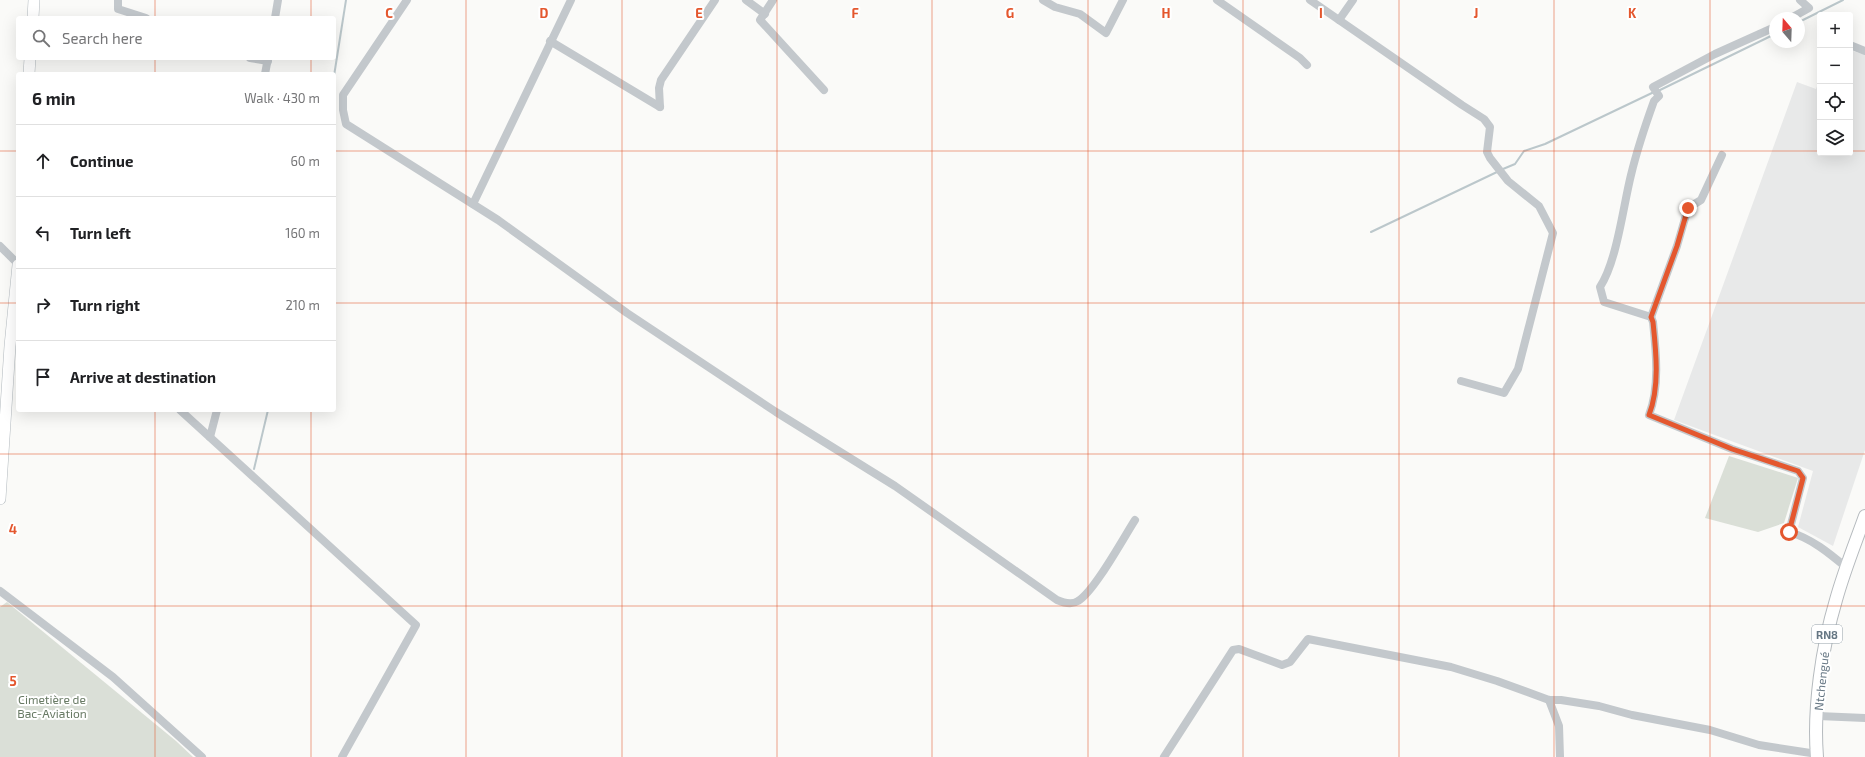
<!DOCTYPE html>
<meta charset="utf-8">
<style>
:root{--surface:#fff;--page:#f2f2f2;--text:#202124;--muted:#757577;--line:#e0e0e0}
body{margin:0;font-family:"Exo 2",sans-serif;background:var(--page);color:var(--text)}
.controls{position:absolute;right:12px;top:12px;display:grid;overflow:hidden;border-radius:4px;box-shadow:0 4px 16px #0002}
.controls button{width:36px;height:36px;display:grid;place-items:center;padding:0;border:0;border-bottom:1px solid var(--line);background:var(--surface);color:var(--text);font:20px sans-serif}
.compass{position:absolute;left:1769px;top:12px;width:36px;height:36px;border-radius:50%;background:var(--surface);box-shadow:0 4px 16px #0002;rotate:341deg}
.stop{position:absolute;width:12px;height:12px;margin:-9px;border:3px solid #e4572e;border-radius:50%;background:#fff}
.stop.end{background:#e4572e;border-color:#fff;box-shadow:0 1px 4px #0008}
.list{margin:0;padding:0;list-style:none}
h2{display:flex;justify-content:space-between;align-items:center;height:52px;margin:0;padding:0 16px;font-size:17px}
h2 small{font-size:13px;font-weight:400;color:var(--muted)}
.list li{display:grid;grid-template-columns:26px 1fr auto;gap:12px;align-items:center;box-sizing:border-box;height:72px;padding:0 16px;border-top:1px solid var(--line)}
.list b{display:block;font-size:15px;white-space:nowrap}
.list em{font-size:13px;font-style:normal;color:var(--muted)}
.icon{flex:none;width:22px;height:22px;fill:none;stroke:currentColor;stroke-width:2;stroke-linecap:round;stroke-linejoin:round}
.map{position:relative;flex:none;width:1865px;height:757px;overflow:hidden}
.search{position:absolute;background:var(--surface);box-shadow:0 4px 16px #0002;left:16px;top:16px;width:320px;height:44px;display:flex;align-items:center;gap:10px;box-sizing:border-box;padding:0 14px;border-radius:4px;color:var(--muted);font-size:15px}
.panel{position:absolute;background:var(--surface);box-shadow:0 4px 16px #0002;left:16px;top:72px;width:320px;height:340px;border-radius:4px}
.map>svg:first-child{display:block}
</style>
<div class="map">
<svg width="1865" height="757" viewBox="0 0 1865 757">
<rect width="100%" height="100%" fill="#fafaf8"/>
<!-- built -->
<path fill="#e8e9e9" d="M1850,50L1865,55V450L1833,546L1798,527L1813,471L1674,420L1797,82L1816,89L1820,79V153H1850Z"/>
<!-- green -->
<g fill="#dadfd7">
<path d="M1729,456L1798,478L1784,523L1758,532L1705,518Z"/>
<path d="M7,602L176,741L193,757H0V607Z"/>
</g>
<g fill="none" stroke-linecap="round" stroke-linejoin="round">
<!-- stream -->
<g stroke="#bbc7cb" stroke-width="2">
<path d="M1799,22L1843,0"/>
<path d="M334,76L346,0"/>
<path d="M1658,91L1775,34"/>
<path d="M1503,169L1515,164L1524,151L1545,144L1654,92"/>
<path d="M1371,232L1497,172"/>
<path d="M254,469L268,410"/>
</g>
<!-- secondary casing -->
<g stroke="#b3babf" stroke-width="12">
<g id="secondary">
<path d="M33,18L34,0"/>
<path d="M29,74L30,58"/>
<path d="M0,499L10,346L18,265"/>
</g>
</g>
<!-- primary casing -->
<g stroke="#b5babe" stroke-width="14">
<path id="primary" d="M1817,757C1813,708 1822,647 1836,600C1844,571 1855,544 1865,516"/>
</g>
<!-- street -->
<g stroke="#c3c8cc" stroke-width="8">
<path d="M118,0V9L146,18"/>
<path d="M407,0L343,95V110L346,124L498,220L627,313L776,412L895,486L1057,600C1064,603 1072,605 1078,601C1094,592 1124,537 1135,520"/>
<path d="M746,0L765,14"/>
<path d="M773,0L760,20L824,90"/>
<path d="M1043,0L1055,7L1080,14L1106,33L1123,0"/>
<path d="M1217,0L1300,58L1307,65"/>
<path d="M1310,0L1462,105L1484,119L1490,127L1487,152L1490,158L1508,181L1539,206L1553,233L1518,369L1504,393L1461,381"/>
<path d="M275,18L278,0"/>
<path d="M1791,18L1809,8L1800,0"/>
<path d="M1339,20L1353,0"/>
<path d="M1775,27L1715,54L1653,87L1659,96L1654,101C1645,126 1637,150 1631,175C1623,207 1617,261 1600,287L1604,302L1651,317L1653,322C1656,351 1660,387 1649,415L1732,449L1798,471L1803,478L1789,532C1811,538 1829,553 1847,568"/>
<path d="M550,41L660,107"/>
<path d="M1850,45L1865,51"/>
<path d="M250,58L268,61"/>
<path d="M265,74L268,58"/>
<path d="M660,107L659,88L661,80L715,0"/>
<path d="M473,204L571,0"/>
<path d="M0,246L18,264"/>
<path d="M1651,317L1677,246L1688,208L1701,200L1722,155"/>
<path d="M180,410L416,625L342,757"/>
<path d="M210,437L217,410"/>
<path d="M0,591L113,677L202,757"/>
<path d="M1549,700L1559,726L1560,757"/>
<path d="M1818,716L1865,718"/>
<path d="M1164,757L1233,650L1239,649L1282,665L1290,662L1308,639L1451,667L1497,681L1549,700H1561L1599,706L1632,715L1710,730L1759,745L1817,754"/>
</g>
<!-- secondary -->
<use href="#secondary" stroke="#fff" stroke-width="11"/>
<!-- primary -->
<use href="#primary" stroke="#fff" stroke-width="12"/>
</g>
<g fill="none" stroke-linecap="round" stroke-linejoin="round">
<!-- route -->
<path stroke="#e4572e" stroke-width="5" d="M1688,208L1677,246L1651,317L1653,322C1656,351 1660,387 1649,415L1732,449L1798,471L1803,478L1789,532"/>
</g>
<!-- grid -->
<path fill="none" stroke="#e4572e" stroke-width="1" stroke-opacity="0.55" d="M155,0V18M311,0V18M466,0V757M622,0V757M777,0V757M932,0V757M1088,0V757M1243,0V757M1399,0V757M1554,0V757M1710,0V757M155,58V74M311,58V74M0,151H18M334,151H1820M1850,151H1865M0,303H18M334,303H1865M155,410V757M311,410V757M0,454H1865M0,606H1865"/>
<g text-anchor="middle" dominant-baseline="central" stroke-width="4" stroke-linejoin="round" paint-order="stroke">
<!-- shield labels -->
<rect fill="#fff" stroke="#939fa8" stroke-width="1" x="1812" y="625" width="30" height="18" rx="3"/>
<g font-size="11" font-weight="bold" fill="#657683">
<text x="1827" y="634">RN8</text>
</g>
<!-- street labels -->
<g font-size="12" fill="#657683" stroke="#fff">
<text transform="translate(1821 681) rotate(-84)">Ntchengué</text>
</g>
<!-- park labels -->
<g font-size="12" fill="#687a64" stroke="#fff">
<text x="52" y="699">Cimetière de<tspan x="52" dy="14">Bac-Aviation</tspan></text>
</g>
</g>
<g font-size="13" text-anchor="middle" font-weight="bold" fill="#e4572e" stroke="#fff" stroke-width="4" stroke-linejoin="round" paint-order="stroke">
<text x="389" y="18">C</text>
<text x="544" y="18">D</text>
<text x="699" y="18">E</text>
<text x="855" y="18">F</text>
<text x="1010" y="18">G</text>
<text x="1166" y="18">H</text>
<text x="1321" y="18">I</text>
<text x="1476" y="18">J</text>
<text x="1632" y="18">K</text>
<text x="13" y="534">4</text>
<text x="13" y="686">5</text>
</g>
</svg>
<div class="controls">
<button>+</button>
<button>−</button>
<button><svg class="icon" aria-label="locate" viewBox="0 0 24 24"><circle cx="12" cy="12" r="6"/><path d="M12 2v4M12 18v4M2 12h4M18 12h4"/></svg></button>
<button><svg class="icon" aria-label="layers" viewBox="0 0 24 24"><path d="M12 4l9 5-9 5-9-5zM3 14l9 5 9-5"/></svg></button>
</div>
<svg class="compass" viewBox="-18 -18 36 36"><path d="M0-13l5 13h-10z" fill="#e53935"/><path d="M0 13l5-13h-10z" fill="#757577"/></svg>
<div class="stop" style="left:1789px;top:532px"></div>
<div class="stop end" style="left:1688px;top:208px"></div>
<div class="search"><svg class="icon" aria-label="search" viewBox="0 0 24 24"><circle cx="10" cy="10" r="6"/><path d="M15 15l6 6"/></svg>Search here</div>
<section class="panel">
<h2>6 min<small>Walk · 430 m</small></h2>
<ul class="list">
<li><svg class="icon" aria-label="ahead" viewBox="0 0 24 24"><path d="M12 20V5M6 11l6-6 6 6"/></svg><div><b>Continue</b></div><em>60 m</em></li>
<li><svg class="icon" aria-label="left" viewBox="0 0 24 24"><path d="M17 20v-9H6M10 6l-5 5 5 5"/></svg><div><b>Turn left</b></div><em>160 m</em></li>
<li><svg class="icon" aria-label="right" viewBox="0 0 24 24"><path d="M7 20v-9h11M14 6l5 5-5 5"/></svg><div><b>Turn right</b></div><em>210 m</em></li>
<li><svg class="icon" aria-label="arrive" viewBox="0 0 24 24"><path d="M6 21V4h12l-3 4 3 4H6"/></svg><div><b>Arrive at destination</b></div></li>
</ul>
</section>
</div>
